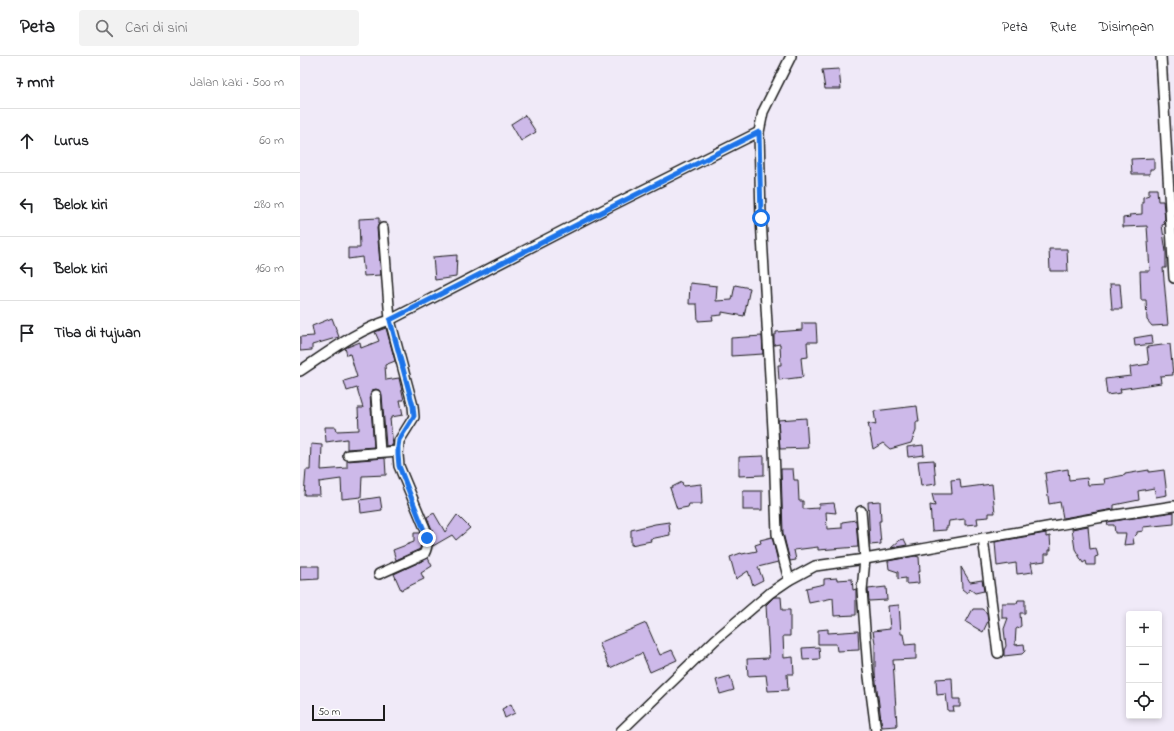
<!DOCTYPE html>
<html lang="id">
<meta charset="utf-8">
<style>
:root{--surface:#fff;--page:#f2f2f2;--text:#202124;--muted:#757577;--line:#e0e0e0}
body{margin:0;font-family:"Indie Flower",sans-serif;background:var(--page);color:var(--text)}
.controls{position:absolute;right:12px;bottom:12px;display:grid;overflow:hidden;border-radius:4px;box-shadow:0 2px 6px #0003}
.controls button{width:36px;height:36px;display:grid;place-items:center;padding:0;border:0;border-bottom:1px solid var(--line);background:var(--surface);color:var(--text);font:20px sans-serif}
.scale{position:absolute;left:12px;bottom:10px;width:73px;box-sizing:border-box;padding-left:4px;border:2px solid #1c1c1c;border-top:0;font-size:11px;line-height:14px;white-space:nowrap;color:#1c1c1c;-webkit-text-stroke:3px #fff;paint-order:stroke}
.stop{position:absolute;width:12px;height:12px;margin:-9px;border:3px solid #1a73e8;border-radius:50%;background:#fff}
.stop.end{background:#1a73e8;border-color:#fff;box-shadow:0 1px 4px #0008}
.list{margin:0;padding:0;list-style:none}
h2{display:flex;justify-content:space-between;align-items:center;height:52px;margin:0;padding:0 16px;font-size:17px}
h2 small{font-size:13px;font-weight:400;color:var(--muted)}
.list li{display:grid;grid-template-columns:26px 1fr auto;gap:12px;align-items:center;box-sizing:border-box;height:64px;padding:0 16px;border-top:1px solid var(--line)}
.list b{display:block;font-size:15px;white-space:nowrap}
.list em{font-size:13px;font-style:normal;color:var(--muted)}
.icon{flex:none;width:22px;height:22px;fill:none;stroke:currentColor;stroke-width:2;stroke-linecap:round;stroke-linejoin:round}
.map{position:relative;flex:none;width:874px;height:675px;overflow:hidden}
header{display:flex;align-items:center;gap:24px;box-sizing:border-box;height:56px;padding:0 20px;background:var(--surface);border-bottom:1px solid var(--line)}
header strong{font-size:19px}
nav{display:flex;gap:22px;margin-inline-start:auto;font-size:14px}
.search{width:280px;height:36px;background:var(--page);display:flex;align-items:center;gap:10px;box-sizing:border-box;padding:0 14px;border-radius:4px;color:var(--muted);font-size:15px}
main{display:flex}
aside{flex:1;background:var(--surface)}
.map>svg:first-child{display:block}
</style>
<header>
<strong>Peta</strong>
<div class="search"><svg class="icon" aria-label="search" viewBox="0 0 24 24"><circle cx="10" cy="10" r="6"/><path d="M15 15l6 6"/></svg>Cari di sini</div>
<nav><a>Peta</a><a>Rute</a><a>Disimpan</a></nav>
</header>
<main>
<aside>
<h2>7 mnt<small>Jalan kaki · 500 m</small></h2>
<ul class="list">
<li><svg class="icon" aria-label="ahead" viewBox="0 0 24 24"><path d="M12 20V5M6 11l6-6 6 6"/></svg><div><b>Lurus</b></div><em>60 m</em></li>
<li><svg class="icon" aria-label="left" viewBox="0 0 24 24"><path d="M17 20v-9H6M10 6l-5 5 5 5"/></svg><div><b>Belok kiri</b></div><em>280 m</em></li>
<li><svg class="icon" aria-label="left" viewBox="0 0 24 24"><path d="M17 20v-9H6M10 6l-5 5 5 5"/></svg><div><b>Belok kiri</b></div><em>160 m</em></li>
<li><svg class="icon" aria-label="arrive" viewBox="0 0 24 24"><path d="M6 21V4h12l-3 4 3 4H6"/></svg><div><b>Tiba di tujuan</b></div></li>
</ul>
</aside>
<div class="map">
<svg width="874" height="675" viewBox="0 0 874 675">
<rect width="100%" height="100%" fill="#f0eaf8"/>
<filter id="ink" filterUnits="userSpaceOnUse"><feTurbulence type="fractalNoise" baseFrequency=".025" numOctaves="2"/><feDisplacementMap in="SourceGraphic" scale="8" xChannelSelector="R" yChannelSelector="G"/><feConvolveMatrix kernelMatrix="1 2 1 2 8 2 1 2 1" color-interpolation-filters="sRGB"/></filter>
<g filter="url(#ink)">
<!-- building -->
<g fill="#cdb9e9" stroke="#1c1c1c">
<path d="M539,13L541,33H525L522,14Z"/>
<path d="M225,59L236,76L221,85L211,68Z"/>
<path d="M854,102V113H850V118H832L831,103Z"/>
<path d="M849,133H857L858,145H863L865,163L863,165L865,168L862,169L866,196V212H863L868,269L852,270L847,264L846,244H841L840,215H850L847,170L823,171V162L830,161L829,159L842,158V146H843V141L849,139Z"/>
<path d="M79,162V167L77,172L81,219L64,220L62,201L48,203V192H60L59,163Z"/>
<path d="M749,193H767L768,215H750Z"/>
<path d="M157,199L156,221L135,224L133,201Z"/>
<path d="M390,227L417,230L416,245L432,244L435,229L450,232L444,260L422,256V259L412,260L413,264L398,265L397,248H389Z"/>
<path d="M810,228H820L822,253H812Z"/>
<path d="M32,262L39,281L12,289V294L0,295V281L14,280L12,270Z"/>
<path d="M502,267H516L517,286H507L508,301L501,302L503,321L479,324L478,309H481L480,288L474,289V279H476V276L502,274Z"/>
<path d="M86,272L95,305L85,309L86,324L99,322L104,344H100L103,359L91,361V363H90L93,389L86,390L82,339L81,335L76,333L72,334L70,339L74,391L47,393V383L26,386L25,371H36L37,375L59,374L58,352H63L57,332L47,335L44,325L57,321L50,298L47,299L45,292L60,286L61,292L79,285L75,276Z"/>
<path d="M852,279L853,288L835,290L834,282Z"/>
<path d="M462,280L463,298L431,300V282Z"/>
<path d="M870,288L873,319L860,320L861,327L820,333L821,337L807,339L805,323L831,320L830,311L849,308L847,291Z"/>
<path d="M617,350L619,366H616V375L611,387L590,393L583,387L573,393L568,367L576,369L574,355Z"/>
<path d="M506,362L508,392L480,393L478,364Z"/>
<path d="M11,388L22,389L21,414L47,412V405L85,402L86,419L62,420L61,441L42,443L41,423L19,426L20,439H4L6,414H10Z"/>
<path d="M623,389L624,399L608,401L607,391Z"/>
<path d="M464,400V419L439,420V401Z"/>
<path d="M634,404L636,428L621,430L618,405Z"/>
<path d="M481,413H493L494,424H498L499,445H503V453L519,452V448L534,447L536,457L526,456L527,473L542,472V466L556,464L558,491L518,494V491L494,494L496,504L490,505L483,477Z"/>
<path d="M768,413L769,424L787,422L788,429L805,428L804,423L825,419V418L849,414V416L864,414L867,439L856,441L854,432L838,435L839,444L814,449V453L763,462L760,446L749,448L745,417Z"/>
<path d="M660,423L661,432L692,428L695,457H689V461L677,462L678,468L665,469V463L649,465L648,471H646V474L632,475L630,449L635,450L632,438H652L651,424Z"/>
<path d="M382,426L383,430L401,428L402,448H389L388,451L377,453L370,432Z"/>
<rect x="443" y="435" width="19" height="19"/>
<path d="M80,441L82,454L61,457L60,444Z"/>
<path d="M580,445L581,465H579L581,488L570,489L568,446Z"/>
<path d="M874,456V468L843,471V475L837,476V478L833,482L834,488L824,489L826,477H815L814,469H808L807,466Z"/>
<path d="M134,457L145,476L157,459L170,472L156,484L152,479L133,490V476L127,461Z"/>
<path d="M369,466L370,479L350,483L351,485L331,489V474L355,468Z"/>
<path d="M788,470L790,493L796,492L798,500L795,501V509H787L786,505L783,507L775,493L772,473Z"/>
<path d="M114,477H121V487L120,493L96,504L93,494L114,486Z"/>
<path d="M746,477V481L750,480L751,494H749V498H745V505L731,507L733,516L717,518L716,507L697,510L695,486Z"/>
<path d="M472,481L478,506L458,511L463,524L453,529L448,515L436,523L430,501L441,497L442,498L457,495L455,489L461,487L460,484Z"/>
<path d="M604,483L607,489L591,492L600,484Z"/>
<path d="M615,500L619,501L620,516H618L619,527L606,528V522L598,523V516L589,513L588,505Z"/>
<path d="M128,502L132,510L121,517L124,523L101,534L94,518Z"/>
<path d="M0,510H19V523L0,524Z"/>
<path d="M661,511L670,526L682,524L684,535L675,537L670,533L667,537L662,533Z"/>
<path d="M537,522V524L552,523L553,534L556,533V559L534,560L533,542L509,547L506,532L524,528V523Z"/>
<path d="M586,531L587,544L569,545L568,533Z"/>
<path d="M474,541H481L482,554H490V580H483L484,602L493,601L494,618H487L488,634L468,635L466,619L448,620L447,603L469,602L466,549Z"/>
<path d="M718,544H725V557H720L721,570L716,573L715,589L724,588L725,595L722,598L704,600V594L706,590L704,573L708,562H702V547H717Z"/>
<path d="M599,549L601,578H603L605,589L616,588V603L593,604L597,670L582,671L575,618V587L573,575L590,573L588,550Z"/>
<path d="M673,553H682L687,557L688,565L683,576L666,566Z"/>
<path d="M346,567L360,599L372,594L377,604L350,616L342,597L310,612L299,587Z"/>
<path d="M528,573V577L558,575L559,594L537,595L536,588H518V574Z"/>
<path d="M519,591L520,603L503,604L502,592Z"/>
<path d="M430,620L434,634L420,638L416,624Z"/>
<path d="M652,622L653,643H660V651H653L654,655H648L646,638L637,639L636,623Z"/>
<path d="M211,648L215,657L205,662L202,653Z"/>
</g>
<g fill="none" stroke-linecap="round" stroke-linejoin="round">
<!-- minor casing -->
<g stroke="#1c1c1c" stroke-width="12">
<g id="minor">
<path d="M861,0L874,222"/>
<path d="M0,315C29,296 57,274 90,264L303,154L459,76"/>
<path d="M76,339L80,396"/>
<path d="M48,399L98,395"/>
<path d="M561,455L565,503L562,534L568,613L576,675"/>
<path d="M683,482L698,597"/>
<path d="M79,518L124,498C128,491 128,485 127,477L99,410L98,399L99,385L114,361L113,350L90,264L83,172"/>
<path d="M489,524L477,478L474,391L461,162L459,76L463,56L491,0"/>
<path d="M321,675L415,584L470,537L489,524L515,510L565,503L809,460L874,450"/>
</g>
</g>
<!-- minor -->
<use href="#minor" stroke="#fff" stroke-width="9"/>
</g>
</g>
<g fill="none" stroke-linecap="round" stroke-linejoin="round" filter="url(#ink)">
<!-- route -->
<path stroke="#1a73e8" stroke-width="5" d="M127,482L99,410L98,399V391L99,384L114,360L113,350L90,264L459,76L461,162"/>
</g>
</svg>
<div class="controls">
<button>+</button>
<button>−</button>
<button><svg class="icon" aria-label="locate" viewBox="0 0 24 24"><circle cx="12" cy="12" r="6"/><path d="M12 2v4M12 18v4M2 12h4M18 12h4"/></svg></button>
</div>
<div class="scale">50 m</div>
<div class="stop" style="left:461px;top:162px"></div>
<div class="stop end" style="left:127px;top:482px"></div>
</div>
</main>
